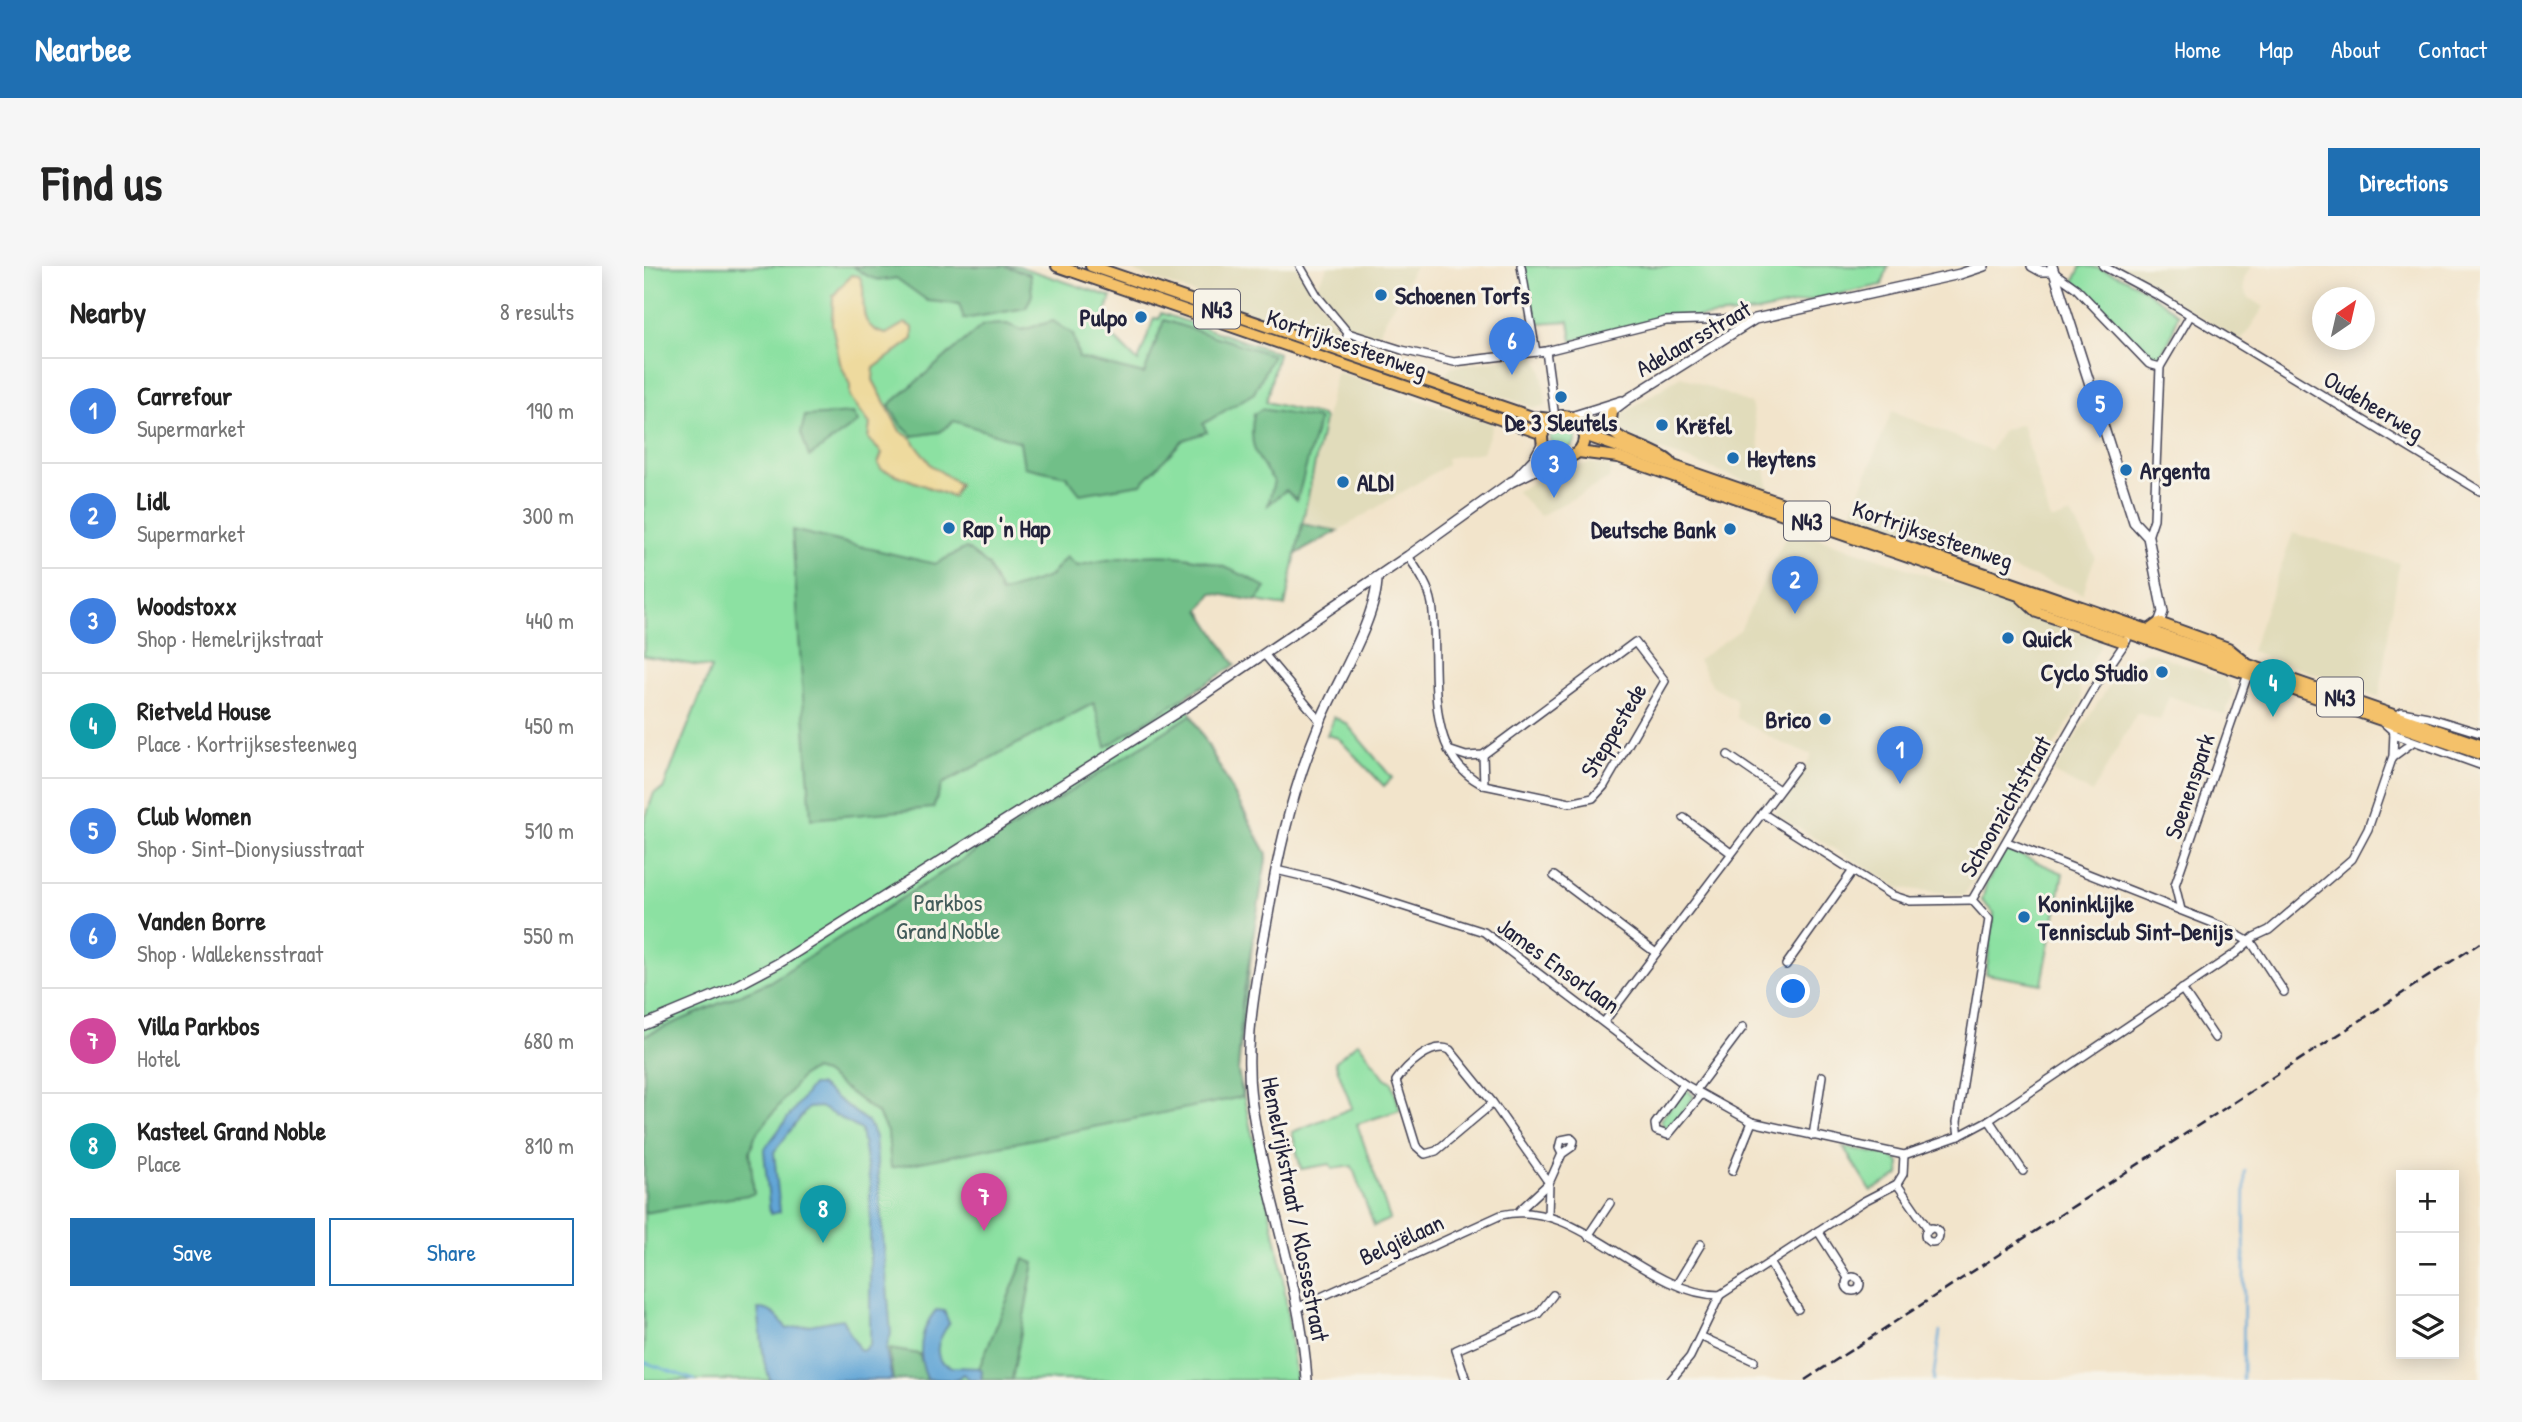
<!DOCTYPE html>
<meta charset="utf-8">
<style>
:root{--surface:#fff;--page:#f6f6f6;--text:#222;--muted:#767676;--line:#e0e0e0;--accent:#1f6fb2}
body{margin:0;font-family:"Patrick Hand",sans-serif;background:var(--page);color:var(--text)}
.controls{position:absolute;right:21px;bottom:21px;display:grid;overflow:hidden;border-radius:0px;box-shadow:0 4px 18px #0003}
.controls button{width:63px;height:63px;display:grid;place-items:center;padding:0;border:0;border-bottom:2px solid var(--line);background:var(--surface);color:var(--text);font:35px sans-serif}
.compass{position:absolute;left:1668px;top:21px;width:63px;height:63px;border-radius:50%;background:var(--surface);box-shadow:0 4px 18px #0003;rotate:34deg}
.you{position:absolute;left:1150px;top:726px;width:24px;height:24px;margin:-18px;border:5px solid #fff;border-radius:50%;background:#1a73e8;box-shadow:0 0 0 10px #1a73e833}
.badge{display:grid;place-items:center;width:46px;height:46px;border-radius:50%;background:var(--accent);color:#fff;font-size:23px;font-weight:700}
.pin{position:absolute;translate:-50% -58px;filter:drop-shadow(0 2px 4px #0008)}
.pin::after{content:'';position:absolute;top:37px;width:24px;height:21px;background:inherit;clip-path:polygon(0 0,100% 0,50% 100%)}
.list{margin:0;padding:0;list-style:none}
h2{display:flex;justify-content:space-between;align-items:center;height:91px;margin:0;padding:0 28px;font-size:30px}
h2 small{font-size:23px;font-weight:400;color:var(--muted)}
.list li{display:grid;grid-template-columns:46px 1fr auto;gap:21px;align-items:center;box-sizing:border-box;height:105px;padding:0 28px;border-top:2px solid var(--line)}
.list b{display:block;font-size:26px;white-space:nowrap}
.list p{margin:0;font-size:23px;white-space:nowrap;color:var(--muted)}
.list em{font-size:23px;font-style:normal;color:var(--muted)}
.actions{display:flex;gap:14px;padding:21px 28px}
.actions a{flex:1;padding:16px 0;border:2px solid var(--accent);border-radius:0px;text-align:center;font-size:24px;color:var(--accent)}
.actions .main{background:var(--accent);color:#fff}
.icon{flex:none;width:38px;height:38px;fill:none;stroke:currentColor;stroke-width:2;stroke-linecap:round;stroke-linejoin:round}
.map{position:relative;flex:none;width:1836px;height:1114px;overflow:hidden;border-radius:0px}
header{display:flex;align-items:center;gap:42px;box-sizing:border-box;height:98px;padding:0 35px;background:var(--accent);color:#fff}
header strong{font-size:33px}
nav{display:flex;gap:38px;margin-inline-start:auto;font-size:24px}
.intro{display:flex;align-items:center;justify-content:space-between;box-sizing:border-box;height:168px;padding:0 42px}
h1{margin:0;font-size:49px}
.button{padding:18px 32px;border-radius:0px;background:var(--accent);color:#fff;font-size:24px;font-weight:700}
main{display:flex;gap:42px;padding:0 42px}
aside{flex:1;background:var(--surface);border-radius:0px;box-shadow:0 4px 18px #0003}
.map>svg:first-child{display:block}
</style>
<header>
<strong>Nearbee</strong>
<nav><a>Home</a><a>Map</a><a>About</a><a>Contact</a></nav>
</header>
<div class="intro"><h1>Find us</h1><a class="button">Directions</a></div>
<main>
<aside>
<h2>Nearby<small>8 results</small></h2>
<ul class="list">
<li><span class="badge" style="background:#3f7fe0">1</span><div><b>Carrefour</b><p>Supermarket</p></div><em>190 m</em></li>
<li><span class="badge" style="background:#3f7fe0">2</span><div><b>Lidl</b><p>Supermarket</p></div><em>300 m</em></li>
<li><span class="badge" style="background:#3f7fe0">3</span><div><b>Woodstoxx</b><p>Shop · Hemelrijkstraat</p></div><em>440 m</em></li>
<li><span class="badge" style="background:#0f9aa8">4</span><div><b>Rietveld House</b><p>Place · Kortrijksesteenweg</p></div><em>450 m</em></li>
<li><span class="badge" style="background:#3f7fe0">5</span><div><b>Club Women</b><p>Shop · Sint-Dionysiusstraat</p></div><em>510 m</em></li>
<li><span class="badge" style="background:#3f7fe0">6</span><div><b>Vanden Borre</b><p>Shop · Wallekensstraat</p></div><em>550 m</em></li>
<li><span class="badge" style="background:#d1479c">7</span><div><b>Villa Parkbos</b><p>Hotel</p></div><em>680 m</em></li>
<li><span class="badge" style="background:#0f9aa8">8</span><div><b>Kasteel Grand Noble</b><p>Place</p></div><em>810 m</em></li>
</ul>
<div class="actions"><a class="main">Save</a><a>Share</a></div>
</aside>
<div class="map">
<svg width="1836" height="1114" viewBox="0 0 1836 1114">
<rect width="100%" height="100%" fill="#f7f3e8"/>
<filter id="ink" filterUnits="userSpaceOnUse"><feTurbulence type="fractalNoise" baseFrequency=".0143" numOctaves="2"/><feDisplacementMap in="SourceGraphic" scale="14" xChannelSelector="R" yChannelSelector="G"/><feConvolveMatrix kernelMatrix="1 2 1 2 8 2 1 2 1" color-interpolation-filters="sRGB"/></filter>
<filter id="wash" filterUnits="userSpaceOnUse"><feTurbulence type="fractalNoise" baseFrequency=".00686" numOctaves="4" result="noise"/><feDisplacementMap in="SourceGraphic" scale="28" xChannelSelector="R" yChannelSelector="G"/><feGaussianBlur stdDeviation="1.57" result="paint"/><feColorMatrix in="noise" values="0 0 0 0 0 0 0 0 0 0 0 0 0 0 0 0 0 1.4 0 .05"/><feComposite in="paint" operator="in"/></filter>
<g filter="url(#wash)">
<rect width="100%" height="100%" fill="#f2e4cb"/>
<!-- built -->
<g fill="#e1dcbb">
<path d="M481,0H653L696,66L691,76L501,10Z"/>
<path d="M684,0H771L732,71L703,62L671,23Z"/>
<path d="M1472,0H1607L1600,13V24L1605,32L1620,41L1597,75Z"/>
<path d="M891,89L898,105L902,139L891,142L801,110L807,101Z"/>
<path d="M692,106L849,158L839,186L802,192L803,199L694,265L658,258Z"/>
<path d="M1037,110L1107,138L1125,223L1003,179L979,167L974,151Z"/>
<path d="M1248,145L1346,185L1359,164L1378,158L1407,255L1427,248L1451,290L1439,327L1206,250Z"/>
<path d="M947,197L967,200L965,213L896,250L872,225L911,205Z"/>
<path d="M1146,262L1373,340L1384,348L1456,374V380L1435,418L1438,434L1320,629L1256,622L1131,548L1168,489L1135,476L1093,452L1092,433L1069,420L1054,394L1096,364Z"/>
<path d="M1649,267L1755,297L1735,431L1607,385Z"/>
<path d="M1506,386L1582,413L1589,426L1581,449L1525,430L1516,454L1493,447L1448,527L1409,507L1482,393Z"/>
</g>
<!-- green -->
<g fill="#8ce1a2" stroke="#57826e" stroke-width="2">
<path d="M0,0H374L467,31L459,56L468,70L494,96L510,52L515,53L517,47L634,87L622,136L678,150L680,154L641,340L586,330L534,313L591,399L539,433L623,588L612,644L594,805L637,997L652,1114H0V556L10,527L19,523L67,402L0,390Z"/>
<path d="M880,0H1244L1238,19L1113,46L1003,56L928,75L925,55L894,57L893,52H889Z"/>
<path d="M1437,0C1471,0 1508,28 1534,48L1526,74L1514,92L1503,91L1430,15Z"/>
<circle cx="919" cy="171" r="13"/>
<path d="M690,451L703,458L748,512L740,520L694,472L683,469Z"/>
<path d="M1362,583L1419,607L1398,718L1342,708L1350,647L1338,635L1342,618Z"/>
<path d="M714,776L741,812L748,816L756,844L713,858L746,953L730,960L708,900L688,903L686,898L657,903L648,866L708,842L691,796Z"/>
<path d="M1042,822L1050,831L1026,863L1021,862L1016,854Z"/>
<path d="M1199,881L1247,890L1256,897L1255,909L1227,925Z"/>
</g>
<!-- forest -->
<g fill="#71bf88" stroke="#4a7062" stroke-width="2">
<path d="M209,0H361L386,8L388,29L382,42L320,53L315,38L284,35L252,12C233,17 224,12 209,0Z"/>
<path d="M520,54L629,89L610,127L559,158L563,166L539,174L497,218L436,228L422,210L380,201L376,176L310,155L296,166L269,170L257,159L245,139L339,59L363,58L378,64L409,55L429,68L435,92L500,108Z"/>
<path d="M618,143L675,153L653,234L642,224L624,239L630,215C611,191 604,178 610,148Z"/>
<path d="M209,147L214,156L165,191L157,167L161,150Z"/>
<path d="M658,258L694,265L652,288Z"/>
<path d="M148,264L291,298L322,282L344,299L357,327L405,311L422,291L433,300C502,284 560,282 622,322L612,335L568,327L556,344L591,399L462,481L450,437L298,518L289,542L167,553Z"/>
<path d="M547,449L623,588L598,738L594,805L598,831L247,902L244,868L234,848L180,807L169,804L159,809L111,870L106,886L110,928L0,947V770L125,716Z"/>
<path d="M380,993L390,997L368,1114H337L338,1106L335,1102Z"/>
<path d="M245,1083L275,1088L284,1114H249Z"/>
</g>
<!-- sand -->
<path fill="#eeda9e" stroke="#887e6c" stroke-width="2" d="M207,9L215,10C227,27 206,60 242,68L261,57L269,62V73L230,102L229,114L256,165L267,172L287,199L315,218L309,231L237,203L234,198L238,187L224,173L226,158L206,131V119L196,97L188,58L189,30Z"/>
<!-- water -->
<g fill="#61a5d6" stroke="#426488" stroke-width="2">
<path d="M168,819H175L225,857L231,871L247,1068L242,1083L248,1114H126L120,1095L114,1043C128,1042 136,1053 143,1063L198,1053L215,1083L220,1084L226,1078V919L217,864L176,841L164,842L130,886L136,946L126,948L120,884Z"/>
<path d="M292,1044L300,1045L305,1057C297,1071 289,1081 297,1096L308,1101L335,1102L338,1105L337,1114H327L319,1108L312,1114L283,1113C273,1090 275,1064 292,1044Z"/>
</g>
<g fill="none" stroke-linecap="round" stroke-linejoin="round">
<!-- stream -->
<g stroke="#61a5d6" stroke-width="2.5">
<path d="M0,1096L51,1114"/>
<path d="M1289,1114L1296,1065"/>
<path d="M1599,1114L1601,905"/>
</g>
</g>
</g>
<g filter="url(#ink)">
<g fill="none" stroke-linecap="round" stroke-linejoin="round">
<!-- minor casing -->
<g stroke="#413f51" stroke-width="10">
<g id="minor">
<path d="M656,0L674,31L704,67L758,84L810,96L902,85L1022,55L1089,53L1102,58"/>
<path d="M877,0L892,86"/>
<path d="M1459,0L1515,30L1836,225"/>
<path d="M1408,5L1432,22L1505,98L1516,101"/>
<path d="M902,85L911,152"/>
<path d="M698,87L704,67"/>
<path d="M1504,271L1510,253L1516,101L1546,50"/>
<path d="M764,290C774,305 785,320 788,338C797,396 775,489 840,519L839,489"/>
<path d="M620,388L677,456"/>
<path d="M1752,450L1758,446L1784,451L1836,467"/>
<path d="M1750,468L1836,499"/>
<path d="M804,484L822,490L839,489L991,376L1021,415L960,520L949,532L926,537L840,519"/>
<path d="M1084,489L1135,524"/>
<path d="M1750,490L1769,476"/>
<path d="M1118,547L1247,629L1266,635L1328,634"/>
<path d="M1040,552L1087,587"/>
<path d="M1363,576L1579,661L1604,675"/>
<path d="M632,604L683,616L840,666L1040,818L1108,856L1260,889L1315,870L1345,854L1592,687L1610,671L1625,664L1708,593L1724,563L1749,490L1750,466L1740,457"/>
<path d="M910,610L1012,687"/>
<path d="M1537,644L1531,619L1604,408"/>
<path d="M1606,674L1640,726"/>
<path d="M1142,699L1208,606"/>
<path d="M1538,723L1571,772"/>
<path d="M960,756L1154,500"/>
<path d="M1040,818L1011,858L1012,865L1024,869L1057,829"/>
<path d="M1051,825L1099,761"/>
<path d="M849,837L792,885L781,888L772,880L752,815C762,800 788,775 806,784L849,837L905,917"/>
<path d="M1345,854L1379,905"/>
<path d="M1169,870L1178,810"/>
<path d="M1315,870L1313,856L1345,653L1328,634L1451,421L1483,374"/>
<path d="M1088,905L1108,856"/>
<path d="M1253,918L1285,964"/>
<path d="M876,944L905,917"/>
<path d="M904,950L905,917L918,888L915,882L917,874L927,872L930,875L928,881L918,888"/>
<circle cx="1288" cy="969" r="7"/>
<path d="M1174,965L1204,1012"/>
<path d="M944,970L966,937"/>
<path d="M1126,998L1154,1043"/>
<circle cx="1209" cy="1018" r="7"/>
<path d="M1033,1018L1057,978"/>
<path d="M655,1041L857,949C933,930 1000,1029 1076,1029L1220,935L1253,918L1259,908L1260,889"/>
<path d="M1058,1071L1110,1095"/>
<path d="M822,1114L812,1084L894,1048L909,1029"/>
<path d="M1027,1114L1046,1091L1076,1029"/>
</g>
</g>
<!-- tertiary casing -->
<g stroke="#413f51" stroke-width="12">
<g id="tertiary">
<path d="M1388,0L1397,5H1408"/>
<path d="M1408,0L1490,256L1504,271L1519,346L1515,357"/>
<path d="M927,151L978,135"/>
<path d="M940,166L984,133L1111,53L1316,8L1340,0"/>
<path d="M874,210L890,193L899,177"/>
<path d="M0,759L84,724L135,697L543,440L764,290L867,216L916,192"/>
<path d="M663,1114C657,1017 620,928 607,833C599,771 614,704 625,643C635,580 652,514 677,454C693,415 733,352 733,312"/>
</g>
</g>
<!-- primary casing -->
<g stroke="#413f51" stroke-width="14">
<g id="primary">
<path d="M413,0L899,168"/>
<path d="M447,0L888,151L907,153"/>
<path d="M968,146L966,161C974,178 1008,180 1026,196"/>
<circle cx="919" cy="171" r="21"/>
<path d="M940,169L1836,479"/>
<path d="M934,186L974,191L1836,488"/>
<path d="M1377,331L1393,346L1480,376"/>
<path d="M1504,365L1515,357L1584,382L1601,396"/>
</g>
</g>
<!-- minor -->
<use href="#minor" stroke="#fff" stroke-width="7"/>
<!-- tertiary -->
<use href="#tertiary" stroke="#fff" stroke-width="9"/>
<!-- primary -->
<use href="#primary" stroke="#f4c16a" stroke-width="10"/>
<!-- rail -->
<path stroke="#22223b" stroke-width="2.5" stroke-dasharray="10 5" stroke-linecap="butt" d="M1161,1114L1836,677"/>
</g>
</g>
<!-- markers -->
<g fill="#1f6fb2" stroke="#f7f3e8" stroke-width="2.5">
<circle cx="737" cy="29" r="7"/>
<circle cx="497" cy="51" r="7"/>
<circle cx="917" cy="131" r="7"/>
<circle cx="1018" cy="159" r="7"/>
<circle cx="1089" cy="192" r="7"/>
<circle cx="1482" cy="204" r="7"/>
<circle cx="699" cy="216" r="7"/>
<circle cx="305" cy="262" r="7"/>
<circle cx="1086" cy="263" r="7"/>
<circle cx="1364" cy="372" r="7"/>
<circle cx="1518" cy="406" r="7"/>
<circle cx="1181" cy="453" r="7"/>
<circle cx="1380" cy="651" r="7"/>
</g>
<g text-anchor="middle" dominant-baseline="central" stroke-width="6" stroke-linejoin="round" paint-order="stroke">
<!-- shield labels -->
<g fill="#f7f3e8" stroke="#62616f" stroke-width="2">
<rect x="550" y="23.5" width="46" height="39" rx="5"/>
<rect x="1140" y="235.5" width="46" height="39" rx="5"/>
<rect x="1673" y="411.5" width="46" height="39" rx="5"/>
</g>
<g font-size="23" font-weight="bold" fill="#22223b">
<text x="573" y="43">N43</text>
<text x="1163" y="255">N43</text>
<text x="1696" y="431">N43</text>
</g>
<!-- poi labels -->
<g font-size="24" font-weight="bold" fill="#22223b" stroke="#f7f3e8" text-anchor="start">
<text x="751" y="29">Schoenen Torfs</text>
<text x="483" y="51" text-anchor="end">Pulpo</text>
<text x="917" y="156" text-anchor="middle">De 3 Sleutels</text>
<text x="1032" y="159">Krëfel</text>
<text x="1103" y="192">Heytens</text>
<text x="1496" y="204">Argenta</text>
<text x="713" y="216">ALDI</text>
<text x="319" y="262">Rap 'n Hap</text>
<text x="1072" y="263" text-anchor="end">Deutsche Bank</text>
<text x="1378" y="372">Quick</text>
<text x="1504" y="406" text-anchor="end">Cyclo Studio</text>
<text x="1167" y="453" text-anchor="end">Brico</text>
<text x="1394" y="637">Koninklijke<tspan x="1394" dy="28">Tennisclub Sint-Denijs</tspan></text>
</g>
<!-- street labels -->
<g font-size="24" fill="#22223b" stroke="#f7f3e8">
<text transform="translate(1049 72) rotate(-30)">Adelaarsstraat</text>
<text transform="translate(703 77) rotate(19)">Kortrijksesteenweg</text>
<text transform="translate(1730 139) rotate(31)">Oudeheerweg</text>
<text transform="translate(1289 268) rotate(19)">Kortrijksesteenweg</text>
<text transform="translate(969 464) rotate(-59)">Steppestede</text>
<text transform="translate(1545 520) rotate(-71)">Soenenspark</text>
<text transform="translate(1361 540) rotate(-60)">Schoonzichtstraat</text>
<text transform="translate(915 699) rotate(36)">James Ensorlaan</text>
<text transform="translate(652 943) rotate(79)">Hemelrijkstraat / Klossestraat</text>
<text transform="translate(757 973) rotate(-25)">Belgiëlaan</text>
</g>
<!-- park labels -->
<g font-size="24" fill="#425b5a" stroke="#f7f3e8">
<text x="304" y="636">Parkbos<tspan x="304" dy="28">Grand Noble</tspan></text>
</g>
</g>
</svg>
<div class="controls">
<button>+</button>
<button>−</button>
<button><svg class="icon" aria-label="layers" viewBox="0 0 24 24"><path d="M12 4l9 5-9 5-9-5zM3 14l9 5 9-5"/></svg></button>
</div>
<svg class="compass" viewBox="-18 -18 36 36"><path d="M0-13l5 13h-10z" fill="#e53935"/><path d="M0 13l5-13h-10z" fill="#767676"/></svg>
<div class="you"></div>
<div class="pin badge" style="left:1256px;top:518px;background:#3f7fe0">1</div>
<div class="pin badge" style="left:1151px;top:348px;background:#3f7fe0">2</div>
<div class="pin badge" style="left:910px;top:232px;background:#3f7fe0">3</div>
<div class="pin badge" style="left:1629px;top:451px;background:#0f9aa8">4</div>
<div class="pin badge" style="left:1456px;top:172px;background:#3f7fe0">5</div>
<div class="pin badge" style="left:868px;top:109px;background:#3f7fe0">6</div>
<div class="pin badge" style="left:340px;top:965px;background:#d1479c">7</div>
<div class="pin badge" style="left:179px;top:977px;background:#0f9aa8">8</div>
</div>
</main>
